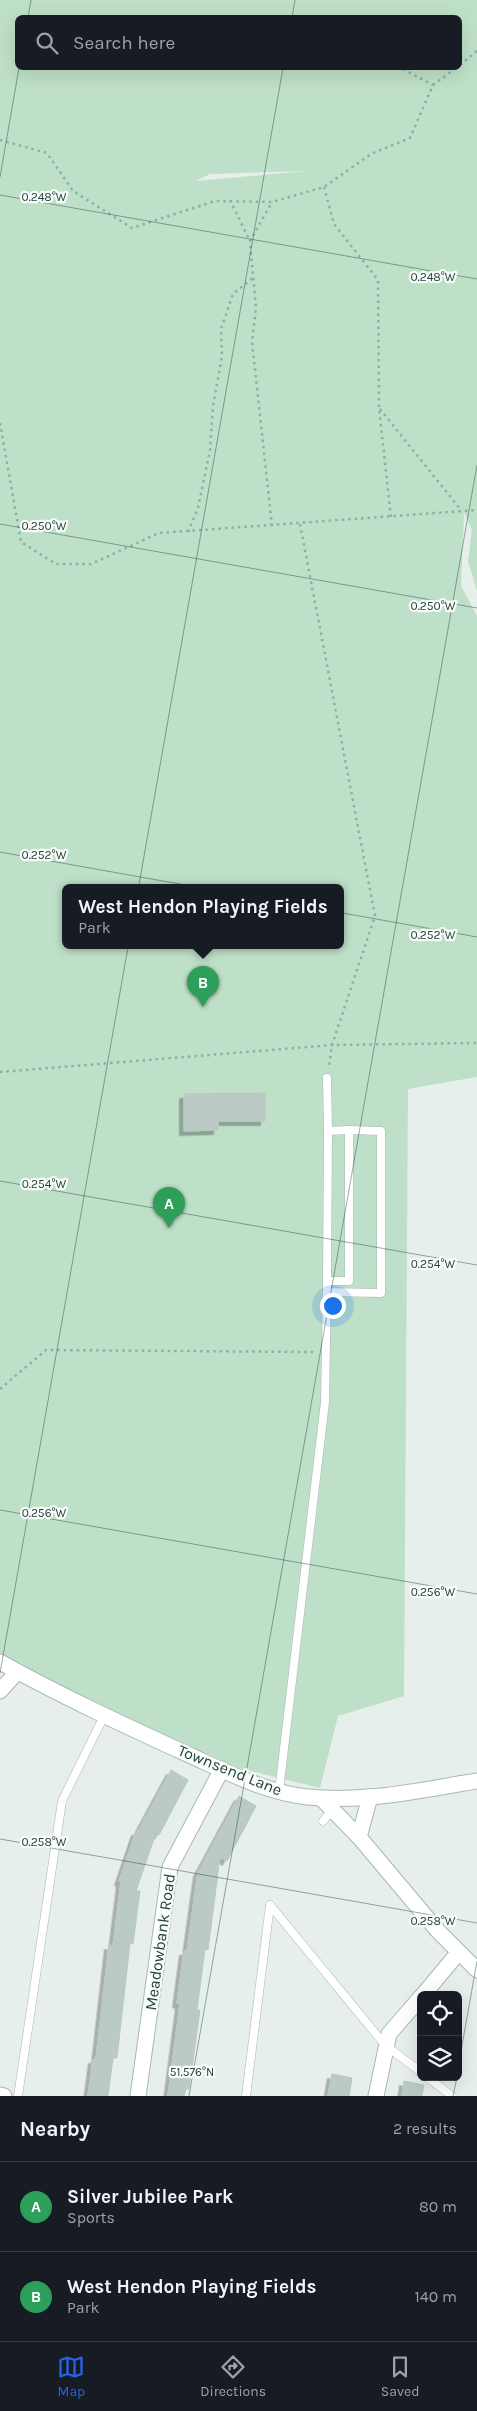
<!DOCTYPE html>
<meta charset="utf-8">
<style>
:root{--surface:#171b24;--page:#20242c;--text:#f1f3f6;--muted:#9ea1a6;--line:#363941;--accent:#2563eb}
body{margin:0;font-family:Karla,sans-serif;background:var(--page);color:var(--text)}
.controls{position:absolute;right:15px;bottom:15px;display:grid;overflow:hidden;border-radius:8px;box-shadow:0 5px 20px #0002}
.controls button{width:45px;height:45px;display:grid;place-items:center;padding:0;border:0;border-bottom:1px solid var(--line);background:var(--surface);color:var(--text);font:25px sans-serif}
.you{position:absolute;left:332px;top:1305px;width:18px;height:18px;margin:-12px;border:4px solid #fff;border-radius:50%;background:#1a73e8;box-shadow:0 0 0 8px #1a73e833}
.badge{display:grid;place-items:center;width:32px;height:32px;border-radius:50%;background:var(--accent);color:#fff;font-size:16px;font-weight:700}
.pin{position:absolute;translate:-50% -41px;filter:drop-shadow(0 1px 2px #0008)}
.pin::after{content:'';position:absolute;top:26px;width:18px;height:15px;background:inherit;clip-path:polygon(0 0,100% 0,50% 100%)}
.popup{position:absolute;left:62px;top:884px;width:282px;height:65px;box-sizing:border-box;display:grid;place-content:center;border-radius:8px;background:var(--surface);filter:drop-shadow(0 1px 4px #0005);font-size:16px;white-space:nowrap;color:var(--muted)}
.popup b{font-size:19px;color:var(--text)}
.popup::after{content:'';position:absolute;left:50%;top:100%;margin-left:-10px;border:10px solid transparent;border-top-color:var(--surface)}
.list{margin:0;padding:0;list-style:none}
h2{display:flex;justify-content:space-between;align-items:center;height:65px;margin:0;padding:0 20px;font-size:21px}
h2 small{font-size:16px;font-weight:400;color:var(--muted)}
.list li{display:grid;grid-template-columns:32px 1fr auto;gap:15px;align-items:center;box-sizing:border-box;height:90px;padding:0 20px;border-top:1px solid var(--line)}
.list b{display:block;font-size:19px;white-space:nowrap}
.list p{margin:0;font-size:16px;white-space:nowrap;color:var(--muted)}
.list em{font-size:16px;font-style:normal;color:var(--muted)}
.icon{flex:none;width:28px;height:28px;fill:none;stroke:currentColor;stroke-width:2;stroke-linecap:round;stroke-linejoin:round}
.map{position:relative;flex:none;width:477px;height:2096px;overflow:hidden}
.search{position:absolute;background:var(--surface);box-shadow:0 5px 20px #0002;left:15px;right:15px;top:15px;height:55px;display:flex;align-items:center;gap:12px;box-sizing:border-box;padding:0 18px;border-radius:8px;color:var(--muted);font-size:19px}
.sheet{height:245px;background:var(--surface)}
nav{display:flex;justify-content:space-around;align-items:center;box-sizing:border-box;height:70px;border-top:1px solid var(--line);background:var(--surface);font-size:14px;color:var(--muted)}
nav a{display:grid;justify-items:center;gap:2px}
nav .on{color:var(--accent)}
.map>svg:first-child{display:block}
</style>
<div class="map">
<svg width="477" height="2096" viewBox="0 0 477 2096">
<defs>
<filter id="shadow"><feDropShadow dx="-4.5" dy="4.5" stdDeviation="0" flood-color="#0004"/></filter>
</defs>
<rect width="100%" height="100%" fill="#e6efeb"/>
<!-- green -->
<path fill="#bfe0c8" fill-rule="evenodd" d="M0,0H477V591L468,561L472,530L464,512L461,586L477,616V1077L408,1089L404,1696L338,1716L320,1788L239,1768L24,1671L0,1657ZM18,18H460V68H18ZM305,171L197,181H196L210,174ZM66,888H340V946H66Z"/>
<!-- building -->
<g fill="#bbcac4" stroke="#b8c9c2" filter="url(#shadow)">
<path d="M265,1093V1121H218V1130L184,1131V1094Z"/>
<path d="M171,1770L188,1780L159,1835L156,1833L136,1891H140L133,1944L130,1943L117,2058H113L108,2096H88L93,2059H96L109,1945L113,1946L121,1882L119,1881L136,1831H138Z"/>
<path d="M239,1796L256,1806L227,1861L220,1857L208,1950L205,1949L197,2010H200L189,2089H186L184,2096H168L180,2004L177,2003L184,1951H187L198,1872Z"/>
<path d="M332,2074L352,2078L349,2096H328Z"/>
<path d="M404,2081L424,2085L422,2096H402Z"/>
</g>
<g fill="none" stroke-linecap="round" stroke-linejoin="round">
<!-- service casing -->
<g stroke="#a8b8b2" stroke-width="9">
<g id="service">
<path d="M327,1078L328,1131"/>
<path d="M327,1281L328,1131L349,1130"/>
<path d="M279,1791L325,1402L327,1281H349V1130L381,1131V1293L327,1292"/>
<path d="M323,1821L332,1810"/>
<path d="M270,1905L385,2045L421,2072"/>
<path d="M427,2077L452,2096"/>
<path d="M18,2096L62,1801L104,1716"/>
<path d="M246,2096L270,1905"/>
</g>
</g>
<!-- minor casing -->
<g stroke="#a8b8b2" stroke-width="17">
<g id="minor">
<path d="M0,1662C61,1696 124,1725 187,1754C225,1771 266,1793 308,1797C365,1803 421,1790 477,1781"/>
<path d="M0,1691L17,1672"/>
<path d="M322,1799L359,1837L438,1931L477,1970"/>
<path d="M359,1837L370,1797"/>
<path d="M423,1995L458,1953"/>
<path d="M0,2095L4,2096"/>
<path d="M138,2096L170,1867L222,1769"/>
<path d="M376,2096L389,2034L421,1997"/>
</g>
</g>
<!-- path -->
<g stroke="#86b3a5" stroke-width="2.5" stroke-dasharray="2.5 4" stroke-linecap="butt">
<path d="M460,65L477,51"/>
<path d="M403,69L433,85"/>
<path d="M0,140L47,153L73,191L132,228L215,201L272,202L324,187L371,154L410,138L433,85L456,68"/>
<path d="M324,187L334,224L378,280L379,408L391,517"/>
<path d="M230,200L250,241"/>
<path d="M380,409L461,510"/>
<path d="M0,423L21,542L56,564H91L159,533L477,510"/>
<path d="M300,524L375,916L332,1045L329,1066"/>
<path d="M272,526L252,342L256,308L250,241L272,202"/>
<path d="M188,532L198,508L210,450L213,406L222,356L221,329L233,294L254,277"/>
<path d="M0,1072L332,1045L477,1043"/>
<path d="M0,1389L46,1350L314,1352"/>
</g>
<!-- service -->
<use href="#service" stroke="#fff" stroke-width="8"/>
<!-- minor -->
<use href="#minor" stroke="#fff" stroke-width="15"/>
</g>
<!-- ticks -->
<path fill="none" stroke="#24423a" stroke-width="1" stroke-opacity="0.45" d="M28,18L31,0M292,18L295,0M0,177L19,68M0,195L477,279M0,524L477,608M0,852L477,937M0,1181L477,1265M0,1510L477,1594M0,1673L283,68M0,1839L477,1923M458,2068L477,1961M189,2096L477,465M453,2096L457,2077"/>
<g text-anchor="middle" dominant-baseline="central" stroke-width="4.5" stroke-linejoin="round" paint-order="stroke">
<!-- street labels -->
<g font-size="16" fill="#24423a" stroke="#f7fbf9">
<text transform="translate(230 1770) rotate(22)">Townsend Lane</text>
<text transform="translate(160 1942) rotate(-82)">Meadowbank Road</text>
</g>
</g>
<g font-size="12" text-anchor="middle" fill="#24423a" stroke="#f7fbf9" stroke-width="4.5" stroke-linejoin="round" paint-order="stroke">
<text x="44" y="201">0.248°W</text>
<text x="433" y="281">0.248°W</text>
<text x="44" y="530">0.250°W</text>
<text x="433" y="610">0.250°W</text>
<text x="44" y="859">0.252°W</text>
<text x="433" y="939">0.252°W</text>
<text x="44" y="1188">0.254°W</text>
<text x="433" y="1268">0.254°W</text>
<text x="44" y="1517">0.256°W</text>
<text x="433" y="1596">0.256°W</text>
<text x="44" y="1846">0.258°W</text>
<text x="433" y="1925">0.258°W</text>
<text x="192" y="2076">51.576°N</text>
</g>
</svg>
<div class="controls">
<button><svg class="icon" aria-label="locate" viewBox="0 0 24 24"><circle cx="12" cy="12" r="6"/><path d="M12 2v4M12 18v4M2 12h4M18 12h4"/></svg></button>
<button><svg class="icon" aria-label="layers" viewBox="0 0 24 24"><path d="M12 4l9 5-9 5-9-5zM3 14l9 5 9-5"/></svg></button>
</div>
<div class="you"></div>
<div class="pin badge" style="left:169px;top:1228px;background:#2e9e5b">A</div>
<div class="pin badge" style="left:203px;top:1007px;background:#2e9e5b">B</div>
<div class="popup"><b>West Hendon Playing Fields</b>Park</div>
<div class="search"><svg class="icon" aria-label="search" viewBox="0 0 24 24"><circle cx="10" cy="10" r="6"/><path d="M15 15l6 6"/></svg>Search here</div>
</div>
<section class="sheet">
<h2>Nearby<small>2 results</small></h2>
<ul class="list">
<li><span class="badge" style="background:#2e9e5b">A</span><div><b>Silver Jubilee Park</b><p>Sports</p></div><em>80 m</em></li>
<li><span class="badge" style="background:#2e9e5b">B</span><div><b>West Hendon Playing Fields</b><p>Park</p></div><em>140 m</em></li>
</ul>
</section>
<nav>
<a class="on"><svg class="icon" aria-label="map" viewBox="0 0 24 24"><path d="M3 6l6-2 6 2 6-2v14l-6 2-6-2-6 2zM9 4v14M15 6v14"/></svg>Map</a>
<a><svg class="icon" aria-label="directions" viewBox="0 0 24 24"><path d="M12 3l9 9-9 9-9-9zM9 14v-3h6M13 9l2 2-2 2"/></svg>Directions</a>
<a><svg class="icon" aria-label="saved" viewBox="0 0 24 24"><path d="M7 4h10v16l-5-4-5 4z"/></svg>Saved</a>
</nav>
